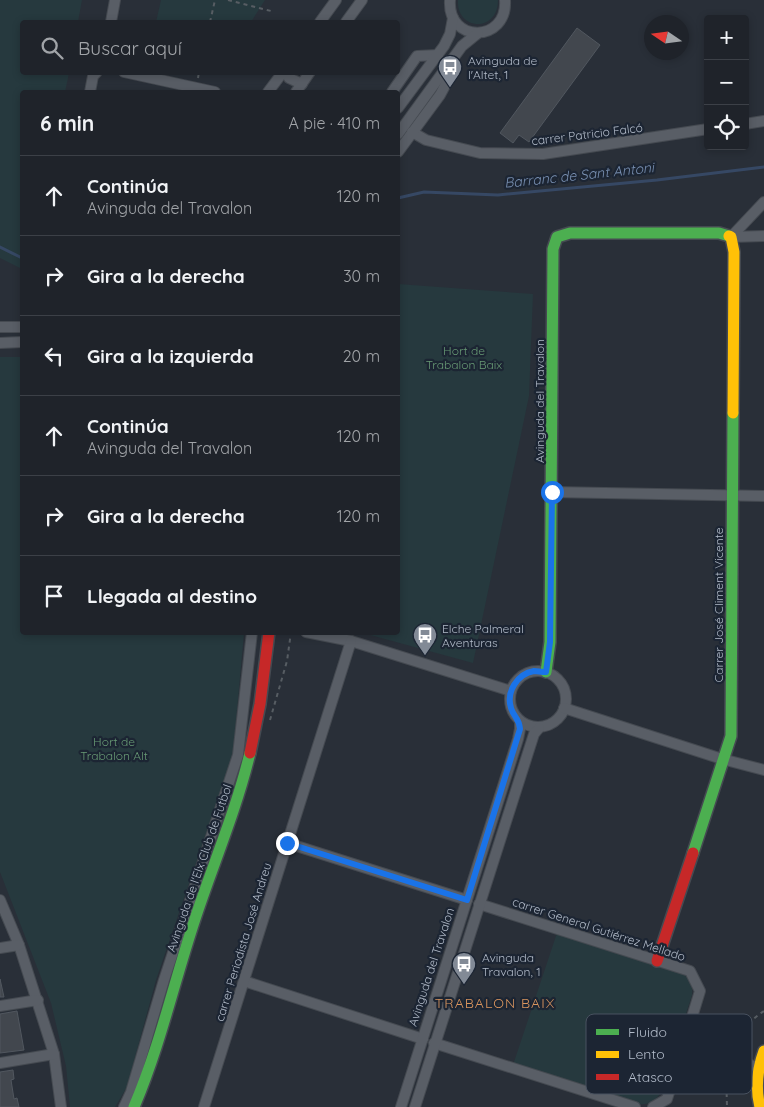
<!DOCTYPE html>
<html lang="es">
<meta charset="utf-8">
<style>
:root{--surface:#1f232a;--page:#272b32;--text:#f1f3f6;--muted:#a1a4a8;--line:#3c4047}
body{margin:0;font-family:Quicksand,sans-serif;background:var(--page);color:var(--text)}
.controls{position:absolute;right:15px;top:15px;display:grid;overflow:hidden;border-radius:5px;box-shadow:0 2px 8px #0003}
.controls button{width:45px;height:45px;display:grid;place-items:center;padding:0;border:0;border-bottom:1px solid var(--line);background:var(--surface);color:var(--text);font:25px sans-serif}
.compass{position:absolute;left:644px;top:15px;width:45px;height:45px;border-radius:50%;background:var(--surface);box-shadow:0 2px 8px #0003;rotate:283deg}
.stop{position:absolute;width:15px;height:15px;margin:-11px;border:4px solid #1a73e8;border-radius:50%;background:#fff}
.stop.end{background:#1a73e8;border-color:#fff;box-shadow:0 1px 5px #0008}
.list{margin:0;padding:0;list-style:none}
h2{display:flex;justify-content:space-between;align-items:center;height:65px;margin:0;padding:0 20px;font-size:21px}
h2 small{font-size:16px;font-weight:400;color:var(--muted)}
.list li{display:grid;grid-template-columns:32px 1fr auto;gap:15px;align-items:center;box-sizing:border-box;height:80px;padding:0 20px;border-top:1px solid var(--line)}
.list b{display:block;font-size:19px;white-space:nowrap}
.list p{margin:0;font-size:16px;white-space:nowrap;color:var(--muted)}
.list em{font-size:16px;font-style:normal;color:var(--muted)}
.icon{flex:none;width:28px;height:28px;fill:none;stroke:currentColor;stroke-width:2;stroke-linecap:round;stroke-linejoin:round}
.map{position:relative;flex:none;width:764px;height:1107px;overflow:hidden}
.search{position:absolute;background:var(--surface);box-shadow:0 2px 8px #0003;left:20px;top:20px;width:380px;height:55px;display:flex;align-items:center;gap:12px;box-sizing:border-box;padding:0 18px;border-radius:5px;color:var(--muted);font-size:19px}
.panel{position:absolute;background:var(--surface);box-shadow:0 2px 8px #0003;left:20px;top:90px;width:380px;height:545px;border-radius:5px}
.map>svg:first-child{display:block}
</style>
<div class="map">
<svg width="764" height="1107" viewBox="0 0 764 1107">
<rect width="100%" height="100%" fill="#292f38"/>
<!-- green -->
<g fill="#26393e">
<path d="M0,0H82L78,22H22V72L69,73L65,92H22V269L0,258Z"/>
<path d="M161,0H265L251,22H156Z"/>
<path d="M458,0H498C498,33 456,31 458,0Z"/>
<path d="M398,284L533,294L529,396L473,663L363,633L398,632Z"/>
<path d="M0,357H22V632L244,633L233,755L156,980L127,1087L115,1107H70L66,1066L51,1003L0,872Z"/>
<path d="M557,933L684,974C690,980 693,986 692,995L661,1092C655,1102 649,1105 638,1104L513,1065Z"/>
</g>
<g fill="none" stroke-linecap="round" stroke-linejoin="round">
<!-- stream -->
<g stroke="#364864" stroke-width="3">
<path d="M398,198L424,192L498,195L657,180L764,167"/>
<path d="M0,247L22,258"/>
</g>
</g>
<!-- building -->
<g fill="#42474e" stroke="#51575f">
<path d="M577,28L600,45L529,142L519,135L513,143L500,133Z"/>
<path d="M0,979L4,997H0Z"/>
<path d="M17,1011L24,1050L0,1053V1014Z"/>
<path d="M13,1070L14,1079L11,1080L14,1099L17,1098L19,1107H0V1072Z"/>
</g>
<g fill="none" stroke-linecap="round" stroke-linejoin="round">
<!-- street casing -->
<g stroke="#454a51" stroke-width="12">
<g id="street">
<path d="M450,0C447,44 508,43 505,0"/>
<path d="M111,22L115,0"/>
<path d="M320,22L336,0"/>
<path d="M346,22L362,0"/>
<path d="M124,72L215,92"/>
<path d="M286,72L289,78L302,84"/>
<path d="M90,92L93,76L97,72"/>
<path d="M268,92L283,72"/>
<path d="M296,92L310,72"/>
<path d="M392,92L417,56L438,55"/>
<path d="M398,108L444,46L450,34L453,18"/>
<path d="M745,124L764,121"/>
<path d="M412,132L426,140L480,153L543,154L708,129"/>
<path d="M398,134L462,46L478,33"/>
<path d="M398,152L440,95L447,82V68"/>
<path d="M731,237L764,202"/>
<path d="M731,237L764,236"/>
<path d="M0,327H22"/>
<path d="M0,343L22,342"/>
<path d="M552,492L764,496"/>
<path d="M306,632L351,641L511,691"/>
<circle cx="538" cy="699" r="28"/>
<path d="M564,708L722,759L764,770"/>
<path d="M287,843L467,900"/>
<path d="M0,900L19,945L54,1054L61,1107"/>
<path d="M479,904L690,971L700,991L667,1099L653,1107"/>
<path d="M0,948L19,945"/>
<path d="M244,981L423,1039"/>
<path d="M0,1006L38,1000"/>
<path d="M434,1043L635,1107"/>
<path d="M683,1047L758,1067"/>
<path d="M0,1063L54,1054"/>
<path d="M124,1107L131,1092L164,980L238,755L252,632"/>
<path d="M204,1107L351,641"/>
<path d="M401,1107L518,739L520,729V721"/>
<path d="M415,1107L534,734L539,728"/>
</g>
</g>
<!-- fast casing -->
<g stroke="#454a51" stroke-width="14">
<g id="fast">
<path d="M546,672L550,642L553,249L557,237L570,233H719L729,236"/>
<path d="M693,853L731,736L733,413"/>
<path d="M134,1107C160,1046 174,982 195,919C213,864 236,811 250,753"/>
</g>
</g>
<!-- slow casing -->
<g stroke="#454a51" stroke-width="14">
<g id="slow">
<path d="M729,236L731,237L734,252L733,413"/>
<path d="M760,1107C755,1087 757,1070 764,1051"/>
</g>
</g>
<!-- jam casing -->
<g stroke="#454a51" stroke-width="14">
<g id="jam">
<path d="M250,753L260,704L269,632"/>
<path d="M657,961L693,853"/>
</g>
</g>
<!-- path -->
<g stroke="#575d63" stroke-width="2" stroke-dasharray="4 4" stroke-linecap="butt">
<path d="M228,0L271,11"/>
<path d="M210,22L215,0"/>
<path d="M198,78L199,72"/>
<path d="M270,720L287,661L291,632"/>
<path d="M732,1051C737,1035 750,1020 764,1011"/>
<path d="M726,1069L727,1107"/>
</g>
<!-- street -->
<use href="#street" stroke="#595e66" stroke-width="10"/>
<!-- fast -->
<use href="#fast" stroke="#4caf50" stroke-width="11"/>
<!-- slow -->
<use href="#slow" stroke="#ffc107" stroke-width="11"/>
<!-- jam -->
<use href="#jam" stroke="#c62828" stroke-width="11"/>
</g>
<g fill="none" stroke-linecap="round" stroke-linejoin="round">
<!-- route -->
<path stroke="#1a73e8" stroke-width="6" d="M287,843L467,900L520,729C519,717 514,718 511,708C506,692 517,674 534,671C537,671 542,672 546,672L550,642L552,492"/>
</g>
<!-- icons -->
<defs>
<g id="bus-pin" transform="scale(1.25)"><path d="M0 17L-7.5 6A9.5 9.5 0 1 1 7.5 6Z" fill="#828a96" stroke="#1c2533"/><path d="M-5-6H5V4H4V6H2V4H-2V6H-4V4H-5ZM-3.5-4V0h7V-4ZM-3.5 1.2v1.5H-2V1.2ZM2 1.2v1.5H3.5V1.2Z" fill="#fff"/></g>
</defs>
<g fill-rule="evenodd">
<use href="#bus-pin" x="450" y="67"/>
<use href="#bus-pin" x="425" y="635"/>
<use href="#bus-pin" x="464" y="964"/>
</g>
<g text-anchor="middle" dominant-baseline="central" stroke-width="4.5" stroke-linejoin="round" paint-order="stroke">
<!-- poi labels -->
<g font-size="12" fill="#b2bbc9" stroke="#1c2533" text-anchor="start">
<text x="468" y="60">Avinguda de<tspan x="468" dy="14">l'Altet, 1</tspan></text>
<text x="442" y="628">Elche Palmeral<tspan x="442" dy="14">Aventuras</tspan></text>
<text x="482" y="957">Avinguda<tspan x="482" dy="14">Travalon, 1</tspan></text>
</g>
<!-- street labels -->
<g font-size="12" fill="#b2bbc9" stroke="#1c2533">
<text transform="translate(587 134) rotate(-7)">carrer Patricio Falcó</text>
<text transform="translate(539 401) rotate(-90)">Avinguda del Travalon</text>
<text transform="translate(718 605) rotate(-90)">Carrer José Climent Vicente</text>
<text transform="translate(199 868) rotate(-71)">Avinguda de l'Elx Club de Futbol</text>
<text transform="translate(599 929) rotate(18)">carrer General Gutiérrez Mellado</text>
<text transform="translate(243 942) rotate(-73)">carrer Periodista José Andreu</text>
<text transform="translate(431 967) rotate(-72)">Avinguda del Travalon</text>
</g>
<!-- park labels -->
<g font-size="12" fill="#689b75" stroke="#1c2533">
<text x="464" y="350">Hort de<tspan x="464" dy="14">Trabalon Baix</tspan></text>
<text x="114" y="741">Hort de<tspan x="114" dy="14">Trabalon Alt</tspan></text>
</g>
<!-- water labels -->
<g font-size="14" font-style="italic" fill="#7990b2" stroke="#1c2533">
<text transform="translate(579 175) rotate(-6)">Barranc de Sant Antoni</text>
</g>
<!-- neighbourhood labels -->
<g font-size="14" letter-spacing="1" fill="#d9955e" stroke="#1c2533">
<text x="495" y="1003">TRABALON BAIX</text>
</g>
</g>
<!-- legend -->
<rect x="586" y="1014" width="166" height="80" rx="8" fill="#1c2533" stroke="#495260" stroke-width="1"/>
<rect x="596" y="1029" width="23" height="6" fill="#4caf50"/>
<rect x="596" y="1051" width="23" height="7" fill="#ffc107"/>
<rect x="596" y="1074" width="23" height="6" fill="#c62828"/>
<g font-size="14" fill="#b2bbc9">
<text x="628" y="1037">Fluido</text>
<text x="628" y="1059">Lento</text>
<text x="628" y="1082">Atasco</text>
</g>
</svg>
<div class="controls">
<button>+</button>
<button>−</button>
<button><svg class="icon" aria-label="locate" viewBox="0 0 24 24"><circle cx="12" cy="12" r="6"/><path d="M12 2v4M12 18v4M2 12h4M18 12h4"/></svg></button>
</div>
<svg class="compass" viewBox="-18 -18 36 36"><path d="M0-13l5 13h-10z" fill="#e53935"/><path d="M0 13l5-13h-10z" fill="#a1a4a8"/></svg>
<div class="stop" style="left:552px;top:492px"></div>
<div class="stop end" style="left:287px;top:843px"></div>
<div class="search"><svg class="icon" aria-label="search" viewBox="0 0 24 24"><circle cx="10" cy="10" r="6"/><path d="M15 15l6 6"/></svg>Buscar aquí</div>
<section class="panel">
<h2>6 min<small>A pie · 410 m</small></h2>
<ul class="list">
<li><svg class="icon" aria-label="ahead" viewBox="0 0 24 24"><path d="M12 20V5M6 11l6-6 6 6"/></svg><div><b>Continúa</b><p>Avinguda del Travalon</p></div><em>120 m</em></li>
<li><svg class="icon" aria-label="right" viewBox="0 0 24 24"><path d="M7 20v-9h11M14 6l5 5-5 5"/></svg><div><b>Gira a la derecha</b></div><em>30 m</em></li>
<li><svg class="icon" aria-label="left" viewBox="0 0 24 24"><path d="M17 20v-9H6M10 6l-5 5 5 5"/></svg><div><b>Gira a la izquierda</b></div><em>20 m</em></li>
<li><svg class="icon" aria-label="ahead" viewBox="0 0 24 24"><path d="M12 20V5M6 11l6-6 6 6"/></svg><div><b>Continúa</b><p>Avinguda del Travalon</p></div><em>120 m</em></li>
<li><svg class="icon" aria-label="right" viewBox="0 0 24 24"><path d="M7 20v-9h11M14 6l5 5-5 5"/></svg><div><b>Gira a la derecha</b></div><em>120 m</em></li>
<li><svg class="icon" aria-label="arrive" viewBox="0 0 24 24"><path d="M6 21V4h12l-3 4 3 4H6"/></svg><div><b>Llegada al destino</b></div></li>
</ul>
</section>
</div>
